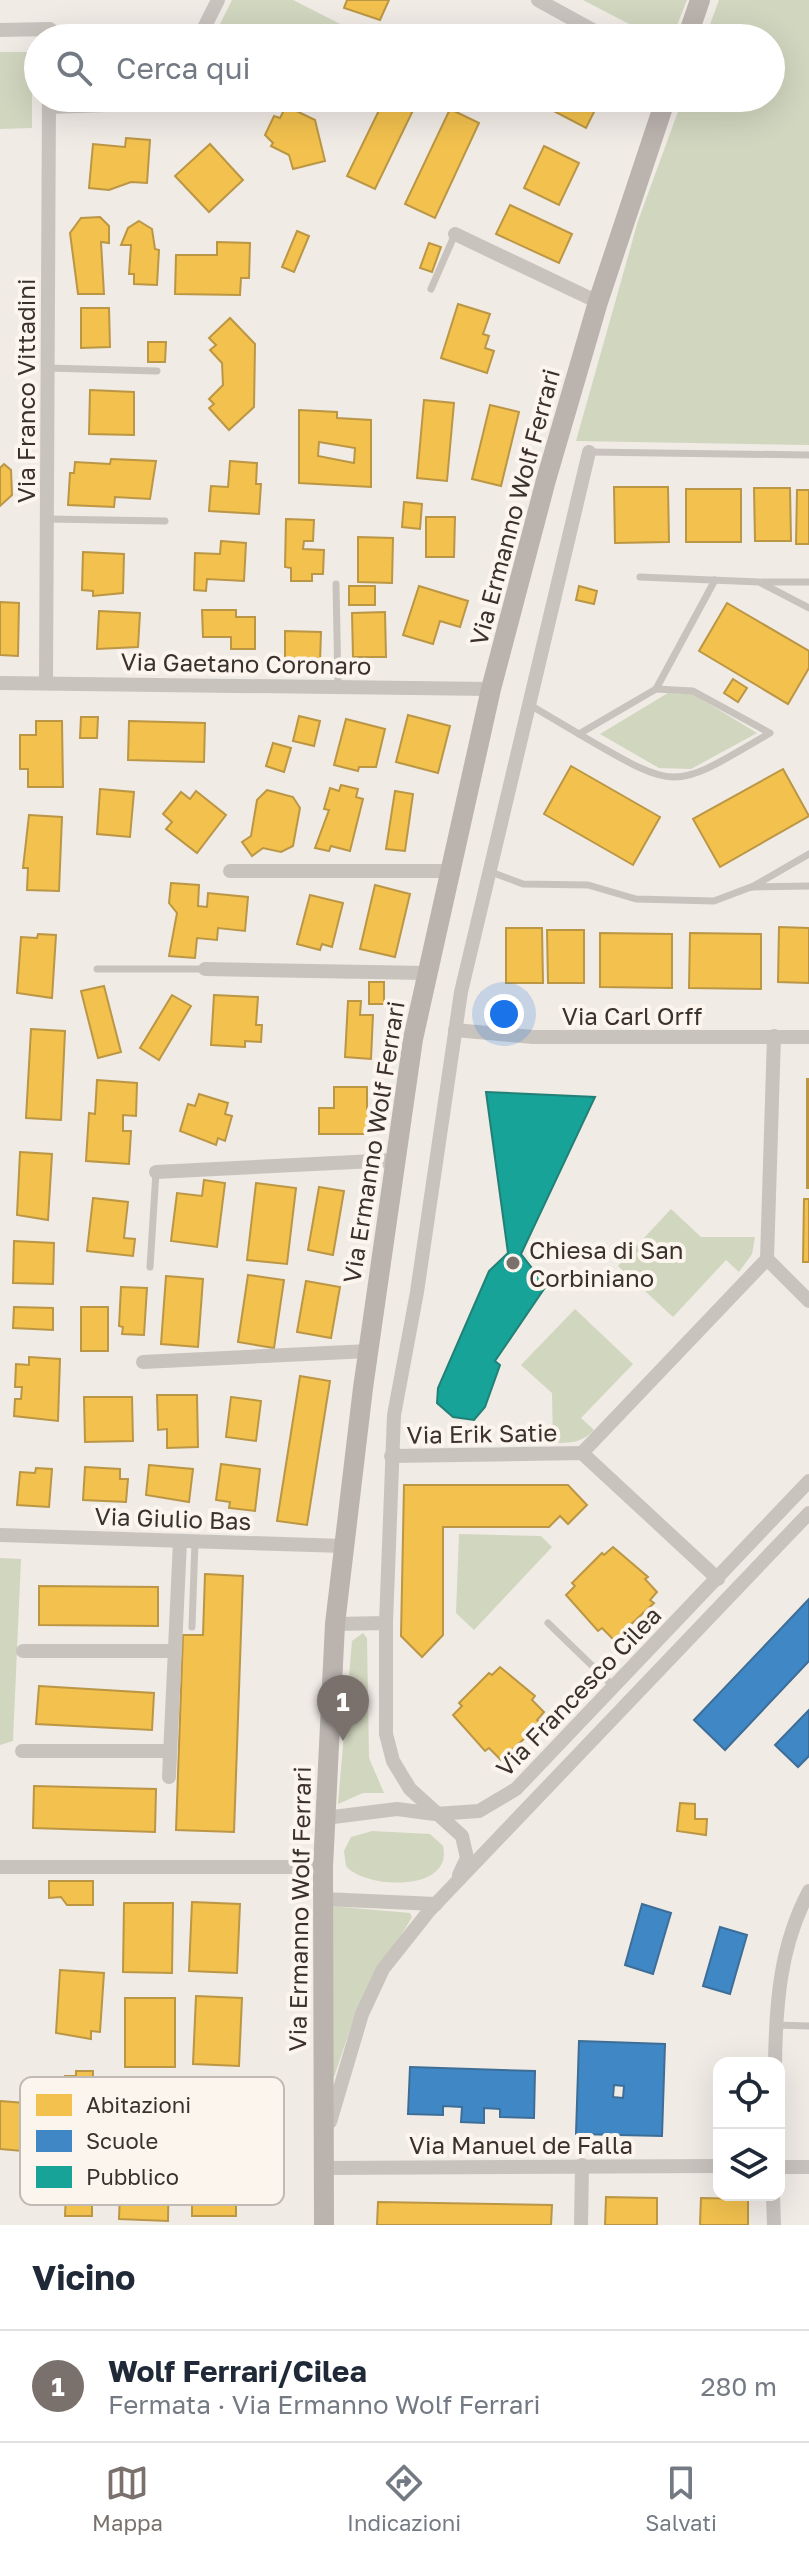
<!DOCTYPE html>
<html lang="it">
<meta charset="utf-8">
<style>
:root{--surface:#fff;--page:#f6f6f7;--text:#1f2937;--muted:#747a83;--line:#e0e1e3;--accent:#7a716c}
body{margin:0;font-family:"Golos Text",sans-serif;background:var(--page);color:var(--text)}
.controls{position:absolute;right:24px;bottom:24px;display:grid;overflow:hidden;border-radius:16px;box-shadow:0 8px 32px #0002}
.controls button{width:72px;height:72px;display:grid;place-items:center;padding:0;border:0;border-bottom:2px solid var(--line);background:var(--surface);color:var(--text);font:40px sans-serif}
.you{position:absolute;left:504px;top:1014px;width:28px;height:28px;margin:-20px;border:6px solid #fff;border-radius:50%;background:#1a73e8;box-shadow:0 0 0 12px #1a73e833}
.badge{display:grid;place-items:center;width:52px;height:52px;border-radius:50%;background:var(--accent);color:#fff;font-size:26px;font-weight:700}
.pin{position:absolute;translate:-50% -66px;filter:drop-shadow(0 2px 4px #0008)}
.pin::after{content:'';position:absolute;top:42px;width:28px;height:24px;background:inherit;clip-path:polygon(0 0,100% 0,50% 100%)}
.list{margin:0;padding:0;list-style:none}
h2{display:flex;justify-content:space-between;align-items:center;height:104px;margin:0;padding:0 32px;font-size:34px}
h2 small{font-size:26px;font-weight:400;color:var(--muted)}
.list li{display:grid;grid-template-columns:52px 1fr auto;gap:24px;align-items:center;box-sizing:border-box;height:112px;padding:0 32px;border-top:2px solid var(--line)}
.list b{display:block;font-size:30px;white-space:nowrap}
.list p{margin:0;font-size:26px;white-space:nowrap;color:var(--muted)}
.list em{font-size:26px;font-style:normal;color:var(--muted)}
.icon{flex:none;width:44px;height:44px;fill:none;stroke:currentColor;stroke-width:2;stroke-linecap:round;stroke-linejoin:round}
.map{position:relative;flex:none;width:809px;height:2225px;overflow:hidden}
.search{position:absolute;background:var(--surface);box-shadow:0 8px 32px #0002;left:24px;right:24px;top:24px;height:88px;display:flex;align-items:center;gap:20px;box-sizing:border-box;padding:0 28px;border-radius:44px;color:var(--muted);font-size:30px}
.sheet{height:216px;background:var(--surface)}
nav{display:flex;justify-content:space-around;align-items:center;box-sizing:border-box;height:112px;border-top:2px solid var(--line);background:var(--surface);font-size:22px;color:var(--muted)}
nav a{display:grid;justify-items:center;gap:4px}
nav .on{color:var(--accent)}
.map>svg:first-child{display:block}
</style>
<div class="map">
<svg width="809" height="2225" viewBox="0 0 809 2225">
<rect width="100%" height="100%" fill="#f0ebe5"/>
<!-- green -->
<g fill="#d1d6bf">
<path d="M232,0H293L368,38H213Z"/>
<path d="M583,0H687L672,38H656Z"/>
<path d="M719,0H809V445L576,441L638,221L683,98H771V38H705Z"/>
<path d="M0,52H32V128L0,129Z"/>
<path d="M668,693L693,694L757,733L691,769L659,768L600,734Z"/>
<path d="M671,1209L701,1237H755L752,1254L739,1272L726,1260L673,1317L618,1266Z"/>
<path d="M575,1309L633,1364L581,1418L594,1430C582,1443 570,1443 553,1443L552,1393L521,1365Z"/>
<path d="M459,1534L541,1536L552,1547L474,1630L456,1613Z"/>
<path d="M0,1558L21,1559L13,1741L0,1745Z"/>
<path d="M363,1633L367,1638L369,1758L384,1793H363L338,1804L352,1641Z"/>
<path d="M372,1831L430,1834L443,1846C454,1893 364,1889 346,1866L344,1851L351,1837Z"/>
<path d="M330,1906L410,1913L412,1917L356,2012L334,2077L328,2074Z"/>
</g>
<!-- homes -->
<g fill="#f2c14e" stroke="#bb9644" stroke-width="2" fill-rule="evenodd">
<path d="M347,0H389L380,20L344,8Z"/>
<path d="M385,98H419L375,189L347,176Z"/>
<path d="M529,98H601L586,128Z"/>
<path d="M286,106L315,120L325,161L293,169L289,155L271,146L273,143L265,135L274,116L280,118Z"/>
<path d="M450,109L479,123L435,218L405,204Z"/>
<path d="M126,138L150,140L147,183L131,182L109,190L89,188L93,144L125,147Z"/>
<path d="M210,144L243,180L209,212L175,176Z"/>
<path d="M544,146L579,163L559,205L524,188Z"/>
<path d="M510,205L572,234L559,263L496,234Z"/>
<path d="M100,217L109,226V243L101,242L104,294H78L70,233L81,218Z"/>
<path d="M139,221L152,229L155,249L159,250L157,285L134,284V274H129L131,245H121L128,228Z"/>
<path d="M297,231L309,236L294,272L282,267Z"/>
<path d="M217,242L250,243L249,278H241L240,295L175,294L176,255H217Z"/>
<path d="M429,243L441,247L432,272L420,268Z"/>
<path d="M458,304L490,314L483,334L489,336L485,348L494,351L487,373L441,358Z"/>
<path d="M81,308H109L110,347L81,348Z"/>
<path d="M230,318L255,344L254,407L229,430L209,408L214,404L209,399L223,385L222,363L210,350L216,345L209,338Z"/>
<path d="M148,342H166L165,362H148Z"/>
<path d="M90,390L134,392V435L89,434Z"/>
<path d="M424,400L454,403L447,481L417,478Z"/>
<path d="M490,405L519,412L501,486L472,479Z"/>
<path d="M299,410L337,412V418L371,420V487L299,483ZM319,442L355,448L354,463L318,456Z"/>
<path d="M111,459L156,461L150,499L115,497L114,507L68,505L70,473H74L75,462L110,464Z"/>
<path d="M230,461L257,463L256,484H261L259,514L209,511L211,486L228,487Z"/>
<path d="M4,464L11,470L12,495L0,506V468Z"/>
<path d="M614,487H668L669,542L615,543Z"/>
<path d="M754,488H790L791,541H755Z"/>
<rect x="686" y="489" width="55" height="53"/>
<path d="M797,490H809V544H796Z"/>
<path d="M404,502L422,504L420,529L402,527Z"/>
<path d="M426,517H455L454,557H426Z"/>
<path d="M286,519L314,520L313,541H304L303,549L324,550L323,574H312V581H291V568L285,567Z"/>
<path d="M358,537L393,538L392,583L358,582Z"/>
<path d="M221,541L246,543L244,581L207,579L206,591L194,590L195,553L220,554Z"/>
<path d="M83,552L124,554L123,593L93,596V591L82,590Z"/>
<rect x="349" y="586" width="26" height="19"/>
<path d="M419,586L468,601L460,627L440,621L433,644L403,635Z"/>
<path d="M579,586L597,591L594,604L576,600Z"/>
<path d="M0,602L19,603L18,656L0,655Z"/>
<path d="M727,603L809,651V668L788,704L699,651Z"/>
<path d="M202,610H236V617H255V649H231V637H203Z"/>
<path d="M99,611L140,613L138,647L97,649Z"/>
<path d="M385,612L386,657H353L352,613Z"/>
<path d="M285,631L321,632L320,662L285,661Z"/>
<path d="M733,679L747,688L738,702L724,693Z"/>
<path d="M408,715L450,726L438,773L396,762Z"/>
<path d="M299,716L320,721L314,746L293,741Z"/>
<path d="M81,717H98L97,738H80Z"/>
<path d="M346,719L385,729L376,767H359L358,771L334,765Z"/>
<path d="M36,721H62L63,787H28V769H20V735H36Z"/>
<path d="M129,721L205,723L204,762L128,760Z"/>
<path d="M273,743L291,748L284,772L266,766Z"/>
<path d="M571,766L660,817L633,865L544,814Z"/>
<path d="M783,769L809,816L720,867L693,819Z"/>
<path d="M341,785L358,789L356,797L363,799L350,851L331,846L329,851L315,848L329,810L324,809L330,788L339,791Z"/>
<path d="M100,789L134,792L130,837L97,834Z"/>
<path d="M267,790L293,797L300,808L293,846L281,852L263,848L252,856L242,842L251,836L257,800Z"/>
<path d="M196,791L226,815L197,853L166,829L172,822L163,814L181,792L190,799Z"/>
<path d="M395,791L413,794L405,851L386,849Z"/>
<path d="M29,815L62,817L59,891L27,890L28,868H23Z"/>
<path d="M171,883L199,885L198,906L207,907L208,893L248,897L245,931L218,928L217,940L197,938L195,958L169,956L177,913L169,903Z"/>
<path d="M375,885L410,894L395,957L360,949Z"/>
<path d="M310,895L343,903L332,947L322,944L320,950L297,944Z"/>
<path d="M779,927L809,928V983L778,982Z"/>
<path d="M506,928H542L543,983H506Z"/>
<path d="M547,930H584V983H548Z"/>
<path d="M600,933L672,934V988L600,987Z"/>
<path d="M690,933L761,934V989L689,988Z"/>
<path d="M38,934L56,935L52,998L17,993L21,937L37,938Z"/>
<rect x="369" y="982" width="15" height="22"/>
<path d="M104,986L121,1052L98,1058L81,991Z"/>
<path d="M172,995L191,1006L159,1060L140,1048Z"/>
<path d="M214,995L258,997L256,1025H262L261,1042L245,1041V1047L211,1045Z"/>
<path d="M348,1001H361L360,1015H373L371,1059L345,1057Z"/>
<path d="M31,1029L65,1031L61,1120L26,1118Z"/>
<rect x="807" y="1079" width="2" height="109"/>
<path d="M97,1080L137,1083L136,1116L123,1115V1131H131L129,1164L86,1161L89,1113L95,1114Z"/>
<path d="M334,1087H367V1109H378V1134H319V1108H334Z"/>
<path d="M199,1094L228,1103L225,1114L232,1116L225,1141L218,1138L216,1145L180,1131L188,1104L195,1106Z"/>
<path d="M20,1152L52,1154L48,1220L17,1215Z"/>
<path d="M204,1180L225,1183L217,1247L171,1241L177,1193L202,1196Z"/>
<path d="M256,1183L296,1188L287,1264L247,1260Z"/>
<path d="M319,1187L344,1191L333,1255L308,1250Z"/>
<path d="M93,1198L128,1202L124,1238L135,1239L133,1256L87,1251Z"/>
<path d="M804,1199H809V1262H803Z"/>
<path d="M14,1241L54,1243L53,1284L13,1283Z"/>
<path d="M248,1275L284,1280L274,1348L238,1342Z"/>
<path d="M166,1276L203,1279L198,1347L161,1344Z"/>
<path d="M306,1281L340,1287L331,1338L297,1332Z"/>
<path d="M121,1287L147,1288L144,1335L122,1334L123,1327L119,1326Z"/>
<path d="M14,1307L53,1308V1330L13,1328Z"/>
<rect x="81" y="1307" width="27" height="44"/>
<path d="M29,1357L60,1359L58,1421L14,1416L15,1399H21L22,1387H15L16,1364L29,1365Z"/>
<path d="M300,1376L330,1381L307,1525L277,1521Z"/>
<path d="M157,1395H197L198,1447L167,1448V1429L158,1430Z"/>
<path d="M84,1397H132L133,1441L85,1442Z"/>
<path d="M231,1397L261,1401L256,1441L226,1437Z"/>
<path d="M221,1464L260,1469L255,1511L229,1508L230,1502L216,1500Z"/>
<path d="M149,1465L193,1469L189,1502L146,1495Z"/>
<path d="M85,1467L120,1469V1479H128L126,1502L83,1500Z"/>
<path d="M36,1468L52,1469L49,1507L17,1505L20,1472L35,1473Z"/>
<path d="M404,1485H568L587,1505L568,1524L560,1516L549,1527H443V1635L422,1657L401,1636Z"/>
<path d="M613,1547L648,1577L645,1579L657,1592L650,1600L654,1603L614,1640L602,1628L598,1631L566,1595L575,1586L572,1583L602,1553L604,1555Z"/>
<path d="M205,1574L243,1576L234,1832L176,1830L183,1635H203Z"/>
<path d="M39,1586L158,1587V1626L39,1625Z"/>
<path d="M500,1667L535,1696L532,1700L544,1712L537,1720L541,1723L501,1760L489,1748L485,1751L453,1715L462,1706L459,1703L489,1673L492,1675Z"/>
<path d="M39,1686L154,1693L152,1730L36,1724Z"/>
<path d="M34,1786L156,1789L155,1832L33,1828Z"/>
<path d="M680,1803L695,1804V1819H707L706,1835L677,1831Z"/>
<path d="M49,1881H93V1905H67L61,1897L49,1898Z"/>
<path d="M192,1902L240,1904L237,1973L189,1971Z"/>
<path d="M124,1903H173L172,1973L123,1972Z"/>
<path d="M60,1970L104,1973L100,2032L91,2031V2039L56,2033Z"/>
<path d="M196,1996L242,1998L239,2066L193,2064Z"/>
<rect x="125" y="1998" width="50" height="69"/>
<path d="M76,2071H93L92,2133H65V2108H58V2091H65V2076H76Z"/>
<rect x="192" y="2087" width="44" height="129"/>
<path d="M0,2101L38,2104L34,2152L0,2149Z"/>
<path d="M76,2155H92V2216H65L66,2193H58V2179H64V2163H76Z"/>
<path d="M121,2166L169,2168L168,2221L119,2219Z"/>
<path d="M606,2197L657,2198V2225H605Z"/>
<path d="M701,2198L748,2199V2225H700Z"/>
<path d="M378,2202L552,2205L551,2225H377Z"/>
</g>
<!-- schools -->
<g fill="#3f88c5" stroke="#3e6e97" stroke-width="2" fill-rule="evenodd">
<path d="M809,1599V1661L725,1750L694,1720Z"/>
<path d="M809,1710V1756L798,1767L775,1745Z"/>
<path d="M642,1904L671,1913L653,1974L625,1965Z"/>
<path d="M720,1927L747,1935L730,1994L703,1986Z"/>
<path d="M579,2041L665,2044L662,2136L576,2134ZM614,2085L624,2086L623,2098L613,2097Z"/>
<path d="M410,2067L535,2071L534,2118L500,2117V2109L484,2108V2123L461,2122L462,2107L443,2106V2115L408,2114Z"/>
</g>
<!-- public -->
<path fill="#17a398" stroke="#228077" stroke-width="2" d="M486,1092L595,1097L521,1254L546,1286L495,1361L500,1365L485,1407L474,1420L453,1417L437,1403L438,1388L489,1271L508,1253Z"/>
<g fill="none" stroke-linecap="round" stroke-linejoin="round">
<!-- lane -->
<g stroke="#c9c3be" stroke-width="7">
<path d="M431,289L455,234"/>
<path d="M47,368L157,371"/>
<path d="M589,452L809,455"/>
<path d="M47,519L165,521"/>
<path d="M640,577L759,582L809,608"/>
<path d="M762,582H809"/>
<path d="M336,584L338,686"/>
<path d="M530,705L579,734L656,689L715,580"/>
<path d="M579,734C679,792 671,791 770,733L693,691L656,689"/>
<path d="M491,872L523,884L588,885L636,899L714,901L751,887L809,886"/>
<path d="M752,887L809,854"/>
<path d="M97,969H205"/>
<path d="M150,1267L156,1172"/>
<path d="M548,1623L613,1686"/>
<path d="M192,1627L195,1541"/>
<path d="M776,2025L809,2026"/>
</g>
<!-- street -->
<g stroke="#c9c3be" stroke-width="14">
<path d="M538,0L607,38"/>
<path d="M0,30L50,29V38"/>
<path d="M199,38L218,0"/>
<path d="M49,107L165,103L168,98"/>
<path d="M455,234L598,302"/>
<path d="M0,683L491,689"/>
<path d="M46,683L49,98"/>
<path d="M230,871H450"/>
<path d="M205,969L427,973"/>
<path d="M455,1030L533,1037H809"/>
<path d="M774,1036L767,1259L809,1301"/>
<path d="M156,1172L395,1160"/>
<path d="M143,1362L369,1351"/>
<path d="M582,1453L767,1259"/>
<path d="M391,1456L582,1453L718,1579"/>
<path d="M0,1535L344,1546"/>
<path d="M386,1623L394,1415L417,1292L461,992L589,452"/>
<path d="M335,1624L386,1623V1734L393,1761L410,1789L462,1836L467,1858L459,1875"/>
<path d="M23,1651H175"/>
<path d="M22,1751H170"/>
<path d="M169,1777L180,1541"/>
<path d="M325,1818L397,1809L435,1814L479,1811L516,1789L809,1481"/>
<path d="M0,1867H323"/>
<path d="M323,1899L436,1904"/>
<path d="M775,2063C776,2002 780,1946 809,1891"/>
<path d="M330,2122L362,2014L383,1969L429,1911L809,1513"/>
<path d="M325,2159L324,2168L719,2166"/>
<path d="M779,2167H809"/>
<path d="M773,2195L774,2225"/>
<path d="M581,2225L582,2165"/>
</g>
<!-- secondary -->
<g stroke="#bab3ae" stroke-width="20">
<path d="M687,38L700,0"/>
<path d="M324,2225L323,1867L335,1624L363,1388L413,1039L491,689L546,480L598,302L666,98"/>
</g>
</g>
<!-- markers -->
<circle fill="#7a716c" stroke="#fbf5ee" stroke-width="3" cx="513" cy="1263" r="8"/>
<g text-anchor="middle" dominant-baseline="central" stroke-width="8" stroke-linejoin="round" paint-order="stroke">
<!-- street labels -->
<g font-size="24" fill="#3b302b" stroke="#fbf5ee">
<text transform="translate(25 391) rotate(-90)">Via Franco Vittadini</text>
<text transform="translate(514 507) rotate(-75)">Via Ermanno Wolf Ferrari</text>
<text transform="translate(246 663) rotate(1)">Via Gaetano Coronaro</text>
<text x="632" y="1015">Via Carl Orff</text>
<text transform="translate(373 1142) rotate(-81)">Via Ermanno Wolf Ferrari</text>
<text transform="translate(482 1433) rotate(-1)">Via Erik Satie</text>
<text transform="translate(173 1518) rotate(2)">Via Giulio Bas</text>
<text transform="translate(578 1691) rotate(-46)">Via Francesco Cilea</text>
<text transform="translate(299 1909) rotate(-89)">Via Ermanno Wolf Ferrari</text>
<text x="521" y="2144">Via Manuel de Falla</text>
</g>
<!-- poi labels -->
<g font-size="24" fill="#3b302b" stroke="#fbf5ee" text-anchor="start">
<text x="529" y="1249">Chiesa di San<tspan x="529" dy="28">Corbiniano</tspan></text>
</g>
</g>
<!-- legend -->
<rect x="20" y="2077" width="264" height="128" rx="12" fill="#fbf5ee" stroke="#c1bab4" stroke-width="2"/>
<rect x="36" y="2094" width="36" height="22" fill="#f2c14e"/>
<rect x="36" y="2130" width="36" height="22" fill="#3f88c5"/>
<rect x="36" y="2166" width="36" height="22" fill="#17a398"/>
<g font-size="22" fill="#3b302b">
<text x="86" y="2113">Abitazioni</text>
<text x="86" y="2149">Scuole</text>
<text x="86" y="2185">Pubblico</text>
</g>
</svg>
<div class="controls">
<button><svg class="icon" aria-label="locate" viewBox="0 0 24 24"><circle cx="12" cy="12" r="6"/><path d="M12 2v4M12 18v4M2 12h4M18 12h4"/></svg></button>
<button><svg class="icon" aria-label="layers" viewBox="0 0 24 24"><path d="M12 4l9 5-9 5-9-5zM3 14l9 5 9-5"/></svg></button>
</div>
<div class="you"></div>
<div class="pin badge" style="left:343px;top:1741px">1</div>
<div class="search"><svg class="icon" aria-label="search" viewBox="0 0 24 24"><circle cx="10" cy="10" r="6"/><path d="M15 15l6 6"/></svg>Cerca qui</div>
</div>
<section class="sheet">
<h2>Vicino<small></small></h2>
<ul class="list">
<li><span class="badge">1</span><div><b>Wolf Ferrari/Cilea</b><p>Fermata · Via Ermanno Wolf Ferrari</p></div><em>280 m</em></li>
</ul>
</section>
<nav>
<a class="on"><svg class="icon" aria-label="map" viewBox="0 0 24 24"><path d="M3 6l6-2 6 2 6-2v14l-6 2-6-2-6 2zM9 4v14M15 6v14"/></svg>Mappa</a>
<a><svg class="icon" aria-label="directions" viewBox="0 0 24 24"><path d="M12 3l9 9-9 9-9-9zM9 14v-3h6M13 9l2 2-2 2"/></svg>Indicazioni</a>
<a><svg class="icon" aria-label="saved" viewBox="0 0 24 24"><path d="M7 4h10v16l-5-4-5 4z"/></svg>Salvati</a>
</nav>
